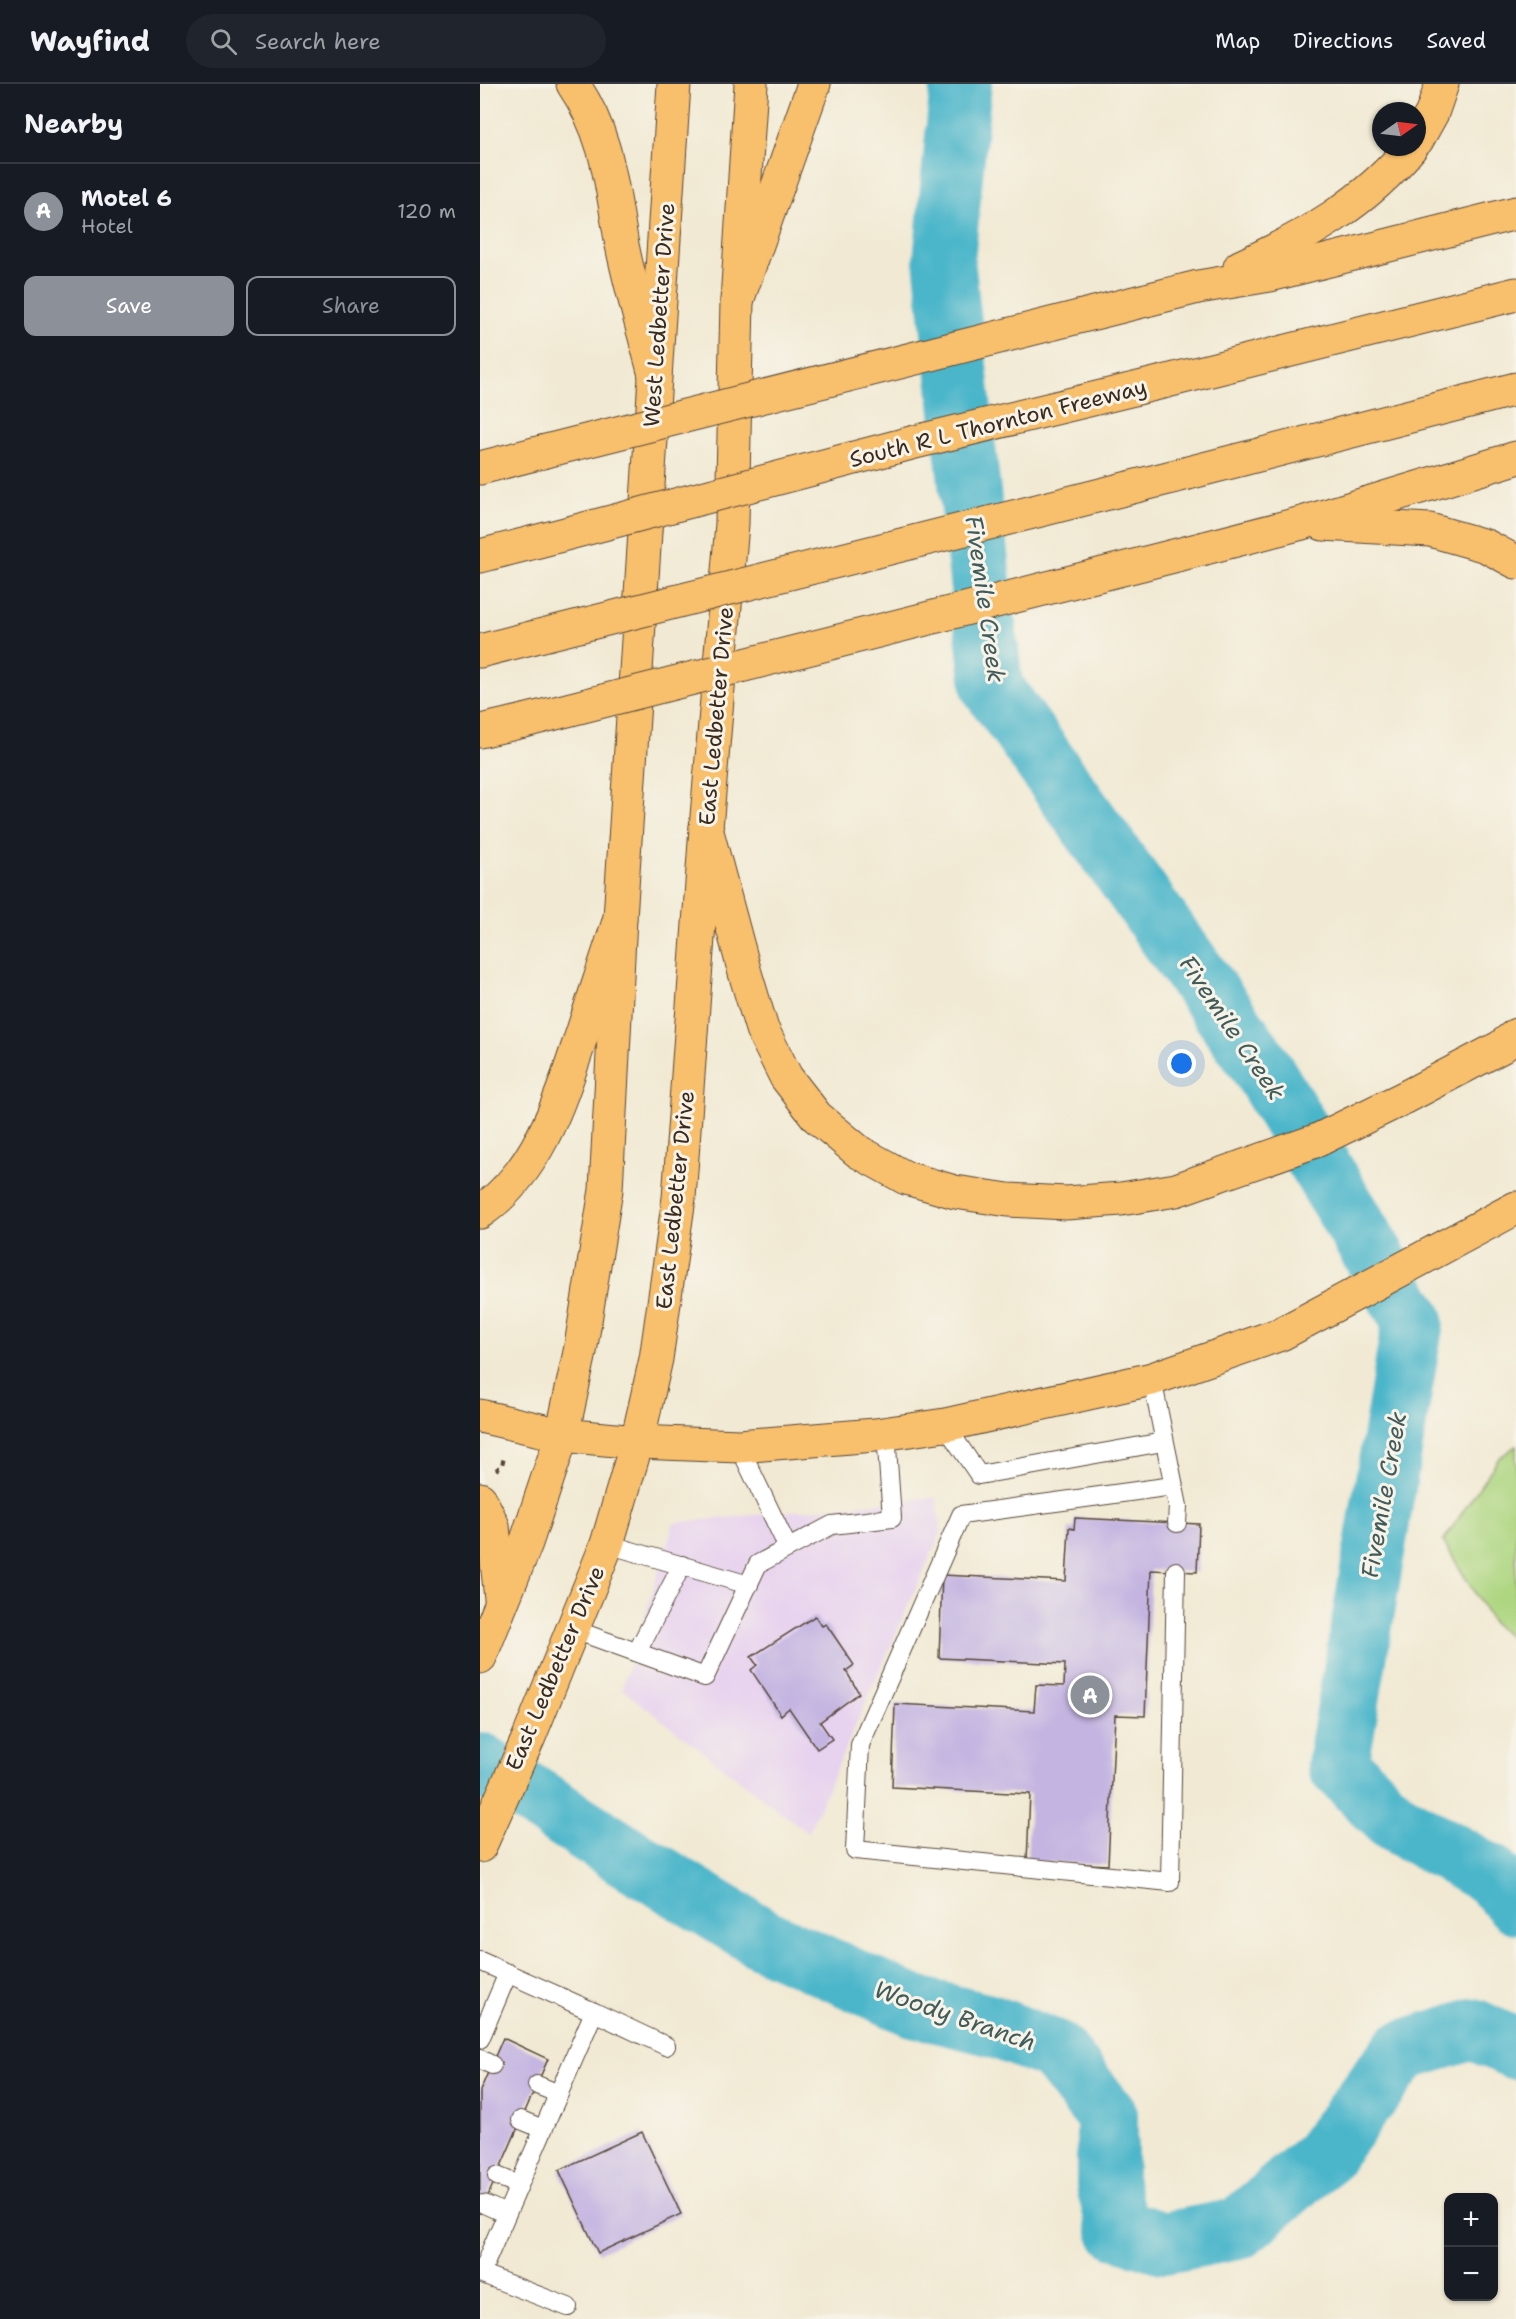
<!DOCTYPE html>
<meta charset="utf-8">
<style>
:root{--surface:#171b24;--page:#20242c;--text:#f1f3f6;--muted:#9ea1a6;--line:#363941;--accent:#8c9099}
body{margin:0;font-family:"Shantell Sans",sans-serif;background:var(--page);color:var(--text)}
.controls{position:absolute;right:18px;bottom:18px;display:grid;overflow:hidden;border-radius:12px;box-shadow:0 2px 4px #0004}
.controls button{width:54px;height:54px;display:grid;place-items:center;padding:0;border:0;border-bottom:2px solid var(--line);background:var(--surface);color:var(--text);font:30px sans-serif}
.compass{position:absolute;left:892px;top:18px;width:54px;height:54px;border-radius:50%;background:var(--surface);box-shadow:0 2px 4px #0004;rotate:76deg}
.you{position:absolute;left:702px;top:980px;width:21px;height:21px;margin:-15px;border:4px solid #fff;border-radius:50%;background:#1a73e8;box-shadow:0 0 0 9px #1a73e833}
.badge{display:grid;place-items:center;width:39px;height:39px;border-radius:50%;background:var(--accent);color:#fff;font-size:20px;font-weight:700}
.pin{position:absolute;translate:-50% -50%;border:3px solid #fff;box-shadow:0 2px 6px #0006}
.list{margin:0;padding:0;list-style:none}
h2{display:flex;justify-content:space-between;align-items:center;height:78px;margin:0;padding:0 24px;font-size:26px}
h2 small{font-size:20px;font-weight:400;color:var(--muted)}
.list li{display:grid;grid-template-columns:39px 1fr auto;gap:18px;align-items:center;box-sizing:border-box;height:96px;padding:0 24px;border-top:2px solid var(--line)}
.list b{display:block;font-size:22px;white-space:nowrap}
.list p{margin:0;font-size:20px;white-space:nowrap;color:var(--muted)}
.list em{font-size:20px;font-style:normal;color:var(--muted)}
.actions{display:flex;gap:12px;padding:18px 24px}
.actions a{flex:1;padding:14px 0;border:2px solid var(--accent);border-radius:12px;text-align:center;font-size:21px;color:var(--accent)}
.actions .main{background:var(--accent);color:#fff}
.icon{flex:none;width:33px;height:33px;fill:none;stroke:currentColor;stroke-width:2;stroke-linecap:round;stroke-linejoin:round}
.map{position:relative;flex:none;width:1036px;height:2235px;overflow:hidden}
header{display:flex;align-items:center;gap:36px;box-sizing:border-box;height:84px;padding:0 30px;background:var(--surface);border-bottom:2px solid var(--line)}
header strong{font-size:28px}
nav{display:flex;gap:33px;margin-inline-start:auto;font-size:21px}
.search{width:420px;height:54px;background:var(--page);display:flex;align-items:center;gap:15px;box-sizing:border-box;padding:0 21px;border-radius:33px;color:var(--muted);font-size:22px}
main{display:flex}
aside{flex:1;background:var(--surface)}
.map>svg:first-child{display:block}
</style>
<header>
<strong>Wayfind</strong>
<div class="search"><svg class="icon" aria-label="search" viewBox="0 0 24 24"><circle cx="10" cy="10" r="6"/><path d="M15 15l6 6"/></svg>Search here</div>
<nav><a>Map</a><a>Directions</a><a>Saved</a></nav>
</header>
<main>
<aside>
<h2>Nearby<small></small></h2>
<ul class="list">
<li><span class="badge">A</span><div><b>Motel 6</b><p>Hotel</p></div><em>120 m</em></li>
</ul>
<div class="actions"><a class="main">Save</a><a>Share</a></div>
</aside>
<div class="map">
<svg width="1036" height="2235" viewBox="0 0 1036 2235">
<rect width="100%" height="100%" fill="#f7f3e8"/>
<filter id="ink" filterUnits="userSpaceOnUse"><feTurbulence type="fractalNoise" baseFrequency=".0167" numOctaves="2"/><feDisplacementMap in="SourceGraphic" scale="12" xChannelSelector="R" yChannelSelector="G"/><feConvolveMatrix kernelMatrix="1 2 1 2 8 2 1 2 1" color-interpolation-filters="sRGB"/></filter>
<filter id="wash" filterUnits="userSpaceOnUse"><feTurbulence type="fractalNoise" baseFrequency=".008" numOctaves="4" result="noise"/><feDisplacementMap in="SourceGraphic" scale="24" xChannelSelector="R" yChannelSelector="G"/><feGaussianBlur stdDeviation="1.35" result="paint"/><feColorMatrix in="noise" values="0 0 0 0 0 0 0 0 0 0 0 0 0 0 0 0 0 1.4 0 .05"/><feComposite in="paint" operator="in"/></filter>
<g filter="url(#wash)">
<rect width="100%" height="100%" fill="#f1e9d3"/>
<!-- built -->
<path fill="#e7d2ef" d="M456,1413L461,1448L328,1749L142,1605L194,1439Z"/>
<!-- green -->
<path fill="#aed681" stroke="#748050" stroke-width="1.5" d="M1036,1362V1556L1014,1541L963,1457L1019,1374Z"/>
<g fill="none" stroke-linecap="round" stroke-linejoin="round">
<!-- river -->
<g stroke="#4cb6ca" stroke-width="62">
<path d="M481,0L464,176L512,603L777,976L933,1237L858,1681L914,1737L1010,1791L1036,1819"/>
<path d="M0,1679L138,1767L283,1855L433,1922L510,1941L576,1967L627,2032V2101L638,2145L684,2159L758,2145L842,2073L922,1967L993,1945L1036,1965"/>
</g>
</g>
<g id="blocks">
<!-- building -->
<g fill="#c3b4e1">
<path d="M595,1434L719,1440L717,1488L671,1486L665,1632L635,1631L628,1781L547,1777L550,1710L412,1703L415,1620L554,1627L556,1601L584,1602L585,1580L459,1574L462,1491L586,1497L589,1444L594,1445Z"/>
<path d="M335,1532L342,1542L346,1540L374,1581L366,1587L379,1609L340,1638L352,1655L337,1665L309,1624L301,1631L271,1586L277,1581L271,1573Z"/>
<path d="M23,1954L68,1975L0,2130V2007Z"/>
<path d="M162,2048L201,2130L118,2169L79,2086Z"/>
</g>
</g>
</g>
<g filter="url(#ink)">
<use href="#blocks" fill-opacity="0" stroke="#564739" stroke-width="1.5"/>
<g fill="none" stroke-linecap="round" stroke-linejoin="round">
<!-- service casing -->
<g stroke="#564739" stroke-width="20">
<g id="service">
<path d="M672,1295L698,1422L697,1439"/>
<path d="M465,1341L499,1391L683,1358"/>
<path d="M259,1362L308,1464"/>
<path d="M693,1402L481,1431L380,1661L375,1766L690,1798L696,1487"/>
<path d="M127,1460L269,1501"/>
<path d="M92,1545L225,1593L278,1480L352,1441L412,1434L406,1349"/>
<path d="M157,1568L202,1481"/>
<path d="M0,1877L114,1928"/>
<path d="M0,1955L28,1889"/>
<path d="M0,1975L12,1981"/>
<path d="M57,2001L79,2010"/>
<path d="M41,2036L63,2045"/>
<path d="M17,2092L39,2101"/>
<path d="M4,2120L26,2130"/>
<path d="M0,2189L88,2223"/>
<path d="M1,2189L114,1928L186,1962"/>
</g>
</g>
<!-- primary casing -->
<g stroke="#564739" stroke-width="35">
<g id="primary">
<path d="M0,1332L82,1351L157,1358L259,1362L395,1351L465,1341L672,1295L801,1250L1036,1124"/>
<path d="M0,1415L13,1442L21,1514"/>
<path d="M0,1573L46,1459L82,1351L100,1268L126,1106L140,834L194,0"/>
<path d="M0,1762L49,1653L127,1460L157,1358L176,1275L199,1114L226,744L252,440L257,217L271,0"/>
</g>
</g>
<!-- motorway casing -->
<g stroke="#564739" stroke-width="35">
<g id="motorway">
<path d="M93,0C129,53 131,101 142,161C151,205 164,248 175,291"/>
<path d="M937,56L952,29L962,0"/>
<path d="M760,183C825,153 886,119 931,63"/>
<path d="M666,216L718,203L790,191L1036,129"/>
<path d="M257,217L334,0"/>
<path d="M683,298L1036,210"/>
<path d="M0,384L62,368"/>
<path d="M708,389L1036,305"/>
<path d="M843,440L950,446L1006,462L1036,478"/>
<path d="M725,464L822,439L1036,374"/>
<path d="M0,472L51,459"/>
<path d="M0,567L51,554"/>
<path d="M0,647L44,637"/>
<path d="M226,744L265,889L282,945L306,993L337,1033L379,1068L426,1094L475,1108L528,1116L586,1119L641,1115L696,1106L838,1056L924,1014L1021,963L1036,951"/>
<path d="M0,1128C60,1087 81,1013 103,947C115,910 128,872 140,834"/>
</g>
</g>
<!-- path -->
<path stroke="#564739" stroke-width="4" stroke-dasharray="4.5 4.5" stroke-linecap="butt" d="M16,1386L22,1381L24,1373"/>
<!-- service -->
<use href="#service" stroke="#fff" stroke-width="18"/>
<!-- primary -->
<use href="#primary" stroke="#f8bf6c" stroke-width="33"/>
<!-- motorway -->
<use href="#motorway" stroke="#f8bf6c" stroke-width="33"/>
<!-- motorway-bridge casing -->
<g stroke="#564739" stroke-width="35" stroke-linecap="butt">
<g id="motorway-bridge">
<path d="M62,368L666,216"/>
<path d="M51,459L435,358L683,298"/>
<path d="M51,554L708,389"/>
<path d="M44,637L725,464"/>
</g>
</g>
<!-- motorway-bridge -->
<use href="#motorway-bridge" stroke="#f8bf6c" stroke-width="33"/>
</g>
</g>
<g text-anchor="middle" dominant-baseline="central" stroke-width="6" stroke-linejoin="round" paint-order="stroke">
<!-- street labels -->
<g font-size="22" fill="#3b2a1e" stroke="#f7f3e8">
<text transform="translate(179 231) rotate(-86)">West Ledbetter Drive</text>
<text transform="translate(518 339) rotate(-14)">South R L Thornton Freeway</text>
<text transform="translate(236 632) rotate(-85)">East Ledbetter Drive</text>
<text transform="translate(195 1116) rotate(-84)">East Ledbetter Drive</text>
<text transform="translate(75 1584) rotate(-67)">East Ledbetter Drive</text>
</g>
<!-- water labels -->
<g font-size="24" font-style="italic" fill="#415b5a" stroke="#f7f3e8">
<text transform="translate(505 515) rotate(82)">Fivemile Creek</text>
<text transform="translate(752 944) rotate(56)">Fivemile Creek</text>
<text transform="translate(904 1411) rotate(-80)">Fivemile Creek</text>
<text transform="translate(475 1932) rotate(19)">Woody Branch</text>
</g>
</g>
</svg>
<div class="controls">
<button>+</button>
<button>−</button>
</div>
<svg class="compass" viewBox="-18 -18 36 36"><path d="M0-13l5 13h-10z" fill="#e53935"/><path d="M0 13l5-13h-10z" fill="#9ea1a6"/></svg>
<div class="you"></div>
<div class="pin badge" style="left:610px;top:1611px">A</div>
</div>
</main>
